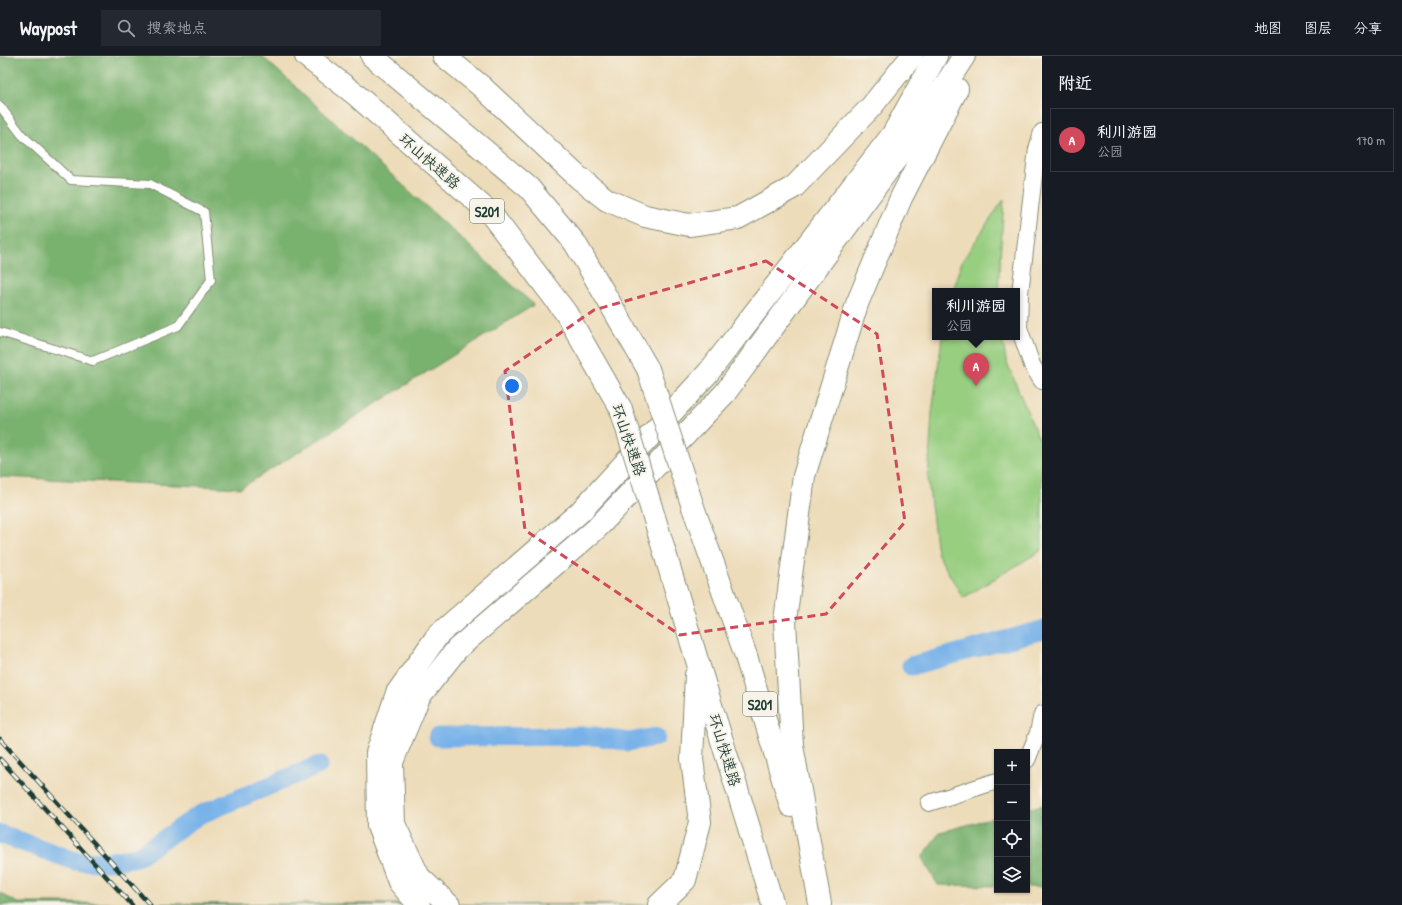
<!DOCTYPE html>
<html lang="zh">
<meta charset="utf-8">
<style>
:root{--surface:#171b24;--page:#242831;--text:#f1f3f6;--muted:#9ea1a6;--line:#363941;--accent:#d1495b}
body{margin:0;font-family:"Patrick Hand","LXGW WenKai TC",sans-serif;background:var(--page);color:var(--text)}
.controls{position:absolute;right:12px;bottom:12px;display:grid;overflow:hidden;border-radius:0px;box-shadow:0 1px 3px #0004}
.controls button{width:36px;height:36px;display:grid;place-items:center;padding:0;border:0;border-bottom:1px solid var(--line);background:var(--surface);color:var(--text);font:20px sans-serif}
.you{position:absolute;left:512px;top:330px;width:14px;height:14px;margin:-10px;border:3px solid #fff;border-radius:50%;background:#1a73e8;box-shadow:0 0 0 6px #1a73e833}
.badge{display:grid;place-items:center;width:26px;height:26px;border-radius:50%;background:var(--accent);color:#fff;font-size:13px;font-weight:700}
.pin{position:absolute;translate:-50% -33px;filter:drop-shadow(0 1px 2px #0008)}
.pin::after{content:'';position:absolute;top:21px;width:14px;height:12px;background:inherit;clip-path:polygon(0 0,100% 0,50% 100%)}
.popup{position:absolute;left:932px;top:232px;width:88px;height:52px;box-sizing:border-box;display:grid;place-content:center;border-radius:0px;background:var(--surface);filter:drop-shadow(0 1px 3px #0005);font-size:13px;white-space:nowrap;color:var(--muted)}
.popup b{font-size:15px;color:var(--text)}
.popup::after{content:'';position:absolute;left:50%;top:100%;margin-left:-8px;border:8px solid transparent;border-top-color:var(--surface)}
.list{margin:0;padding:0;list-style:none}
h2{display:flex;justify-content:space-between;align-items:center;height:52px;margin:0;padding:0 16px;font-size:17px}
h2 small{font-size:13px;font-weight:400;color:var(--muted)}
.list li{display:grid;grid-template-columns:26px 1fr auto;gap:12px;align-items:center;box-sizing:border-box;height:64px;margin:0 8px 8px;padding:0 8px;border:1px solid var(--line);border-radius:0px}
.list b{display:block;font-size:15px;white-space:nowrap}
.list p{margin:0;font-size:13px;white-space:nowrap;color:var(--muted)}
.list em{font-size:13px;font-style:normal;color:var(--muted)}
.icon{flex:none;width:22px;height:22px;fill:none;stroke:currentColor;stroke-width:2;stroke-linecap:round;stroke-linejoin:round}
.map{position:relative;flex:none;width:1042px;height:849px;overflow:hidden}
header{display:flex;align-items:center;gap:24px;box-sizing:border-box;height:56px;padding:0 20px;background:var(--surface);border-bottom:1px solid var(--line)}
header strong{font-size:19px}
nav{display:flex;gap:22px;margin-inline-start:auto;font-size:14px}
.search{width:280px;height:36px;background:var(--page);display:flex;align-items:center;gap:10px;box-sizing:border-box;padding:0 14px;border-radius:0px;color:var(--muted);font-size:15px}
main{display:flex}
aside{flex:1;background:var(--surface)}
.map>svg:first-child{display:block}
</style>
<header>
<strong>Waypost</strong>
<div class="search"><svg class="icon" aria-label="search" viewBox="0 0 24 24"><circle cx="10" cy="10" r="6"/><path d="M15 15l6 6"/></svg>搜索地点</div>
<nav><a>地图</a><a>图层</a><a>分享</a></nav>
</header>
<main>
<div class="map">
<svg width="1042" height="849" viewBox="0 0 1042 849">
<rect width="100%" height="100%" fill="#f7f3e8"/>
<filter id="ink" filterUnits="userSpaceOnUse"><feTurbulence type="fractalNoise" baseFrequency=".025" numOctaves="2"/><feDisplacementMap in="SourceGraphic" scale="8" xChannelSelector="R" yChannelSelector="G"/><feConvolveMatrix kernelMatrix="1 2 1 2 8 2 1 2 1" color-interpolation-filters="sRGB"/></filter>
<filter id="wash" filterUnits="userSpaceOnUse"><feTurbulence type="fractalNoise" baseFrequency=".012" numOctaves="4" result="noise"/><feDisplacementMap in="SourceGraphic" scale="16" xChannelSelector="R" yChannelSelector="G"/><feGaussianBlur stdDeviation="0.9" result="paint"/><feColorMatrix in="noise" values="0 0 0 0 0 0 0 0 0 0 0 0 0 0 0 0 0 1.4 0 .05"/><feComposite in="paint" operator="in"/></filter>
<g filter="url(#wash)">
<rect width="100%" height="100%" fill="#eddcb9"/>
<!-- green -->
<g fill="#97ce80" stroke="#5b865a">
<path d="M1004,143L998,235H953L962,205Z"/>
<path d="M942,281H1002L1006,304L1037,379L1042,388V494L963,542L937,497L928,424L932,357Z"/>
</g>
<!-- forest -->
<g fill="#79b16e" stroke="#4c7751">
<path d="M0,0H262L534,249L241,432L0,421Z"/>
<path d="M1042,749V831H1027V753Z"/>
<path d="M997,761V830L938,829L922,802L940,776Z"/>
<path d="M0,837L18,847L694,849H0Z"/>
</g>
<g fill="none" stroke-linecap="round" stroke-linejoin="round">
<!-- canal -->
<g stroke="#78b2e9" stroke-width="19">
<path d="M911,610L1042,574"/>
<path d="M438,681L596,680L628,686L656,681"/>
<path d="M0,778L75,805L106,806L137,801L199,759L319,709"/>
</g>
</g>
</g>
<g filter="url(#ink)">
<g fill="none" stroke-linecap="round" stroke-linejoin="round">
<!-- lane casing -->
<g stroke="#868c76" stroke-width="10">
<path id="lane" d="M0,50L22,79L71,124L150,128L204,156L211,224L178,270L93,305L0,276"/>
</g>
<!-- street casing -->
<g stroke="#868c76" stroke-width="18">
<g id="street">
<path d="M1042,76L1037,93L1020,237L1019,272L1032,309L1042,325"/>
<path d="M1027,704L1038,677L1042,658"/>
<path d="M929,747L997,725"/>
</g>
</g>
<!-- highway casing -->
<g stroke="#868c76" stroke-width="24">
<g id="highway">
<path d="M306,0L355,38L491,158L566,257L621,353"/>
<path d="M372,0L529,132L575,187L648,313"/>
<path d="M444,0L482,31L579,122L607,144L645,160L689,169L738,162L794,131L871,51L912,0"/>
<path d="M693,451L746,600L791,750"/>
<path d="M658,474L696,601L773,849"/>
<path d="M820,848L792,689L785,565L804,420L857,248L901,142L957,33"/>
<path d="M419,849L399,826L378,770L377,697L397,637L438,579L580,456L708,317L893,78L936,0"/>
<path d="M449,849L419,821L394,768L392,706L419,641L457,593L596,473L725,337L909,85L964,0"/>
<path d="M659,849L685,824L700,766L692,703L696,619"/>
</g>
</g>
<!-- lane -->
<use href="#lane" stroke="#fff" stroke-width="8"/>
<!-- street -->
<use href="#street" stroke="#fff" stroke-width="16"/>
<!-- highway -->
<use href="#highway" stroke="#fff" stroke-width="22"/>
<!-- rail casing -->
<g stroke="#1f3d34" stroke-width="4.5">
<g id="rail">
<path d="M0,683L150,849"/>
<path d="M0,703L132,849"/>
</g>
</g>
<!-- rail -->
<use href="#rail" stroke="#f7f3e8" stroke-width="3" stroke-dasharray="9" stroke-linecap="butt"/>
<!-- highway-bridge casing -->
<g stroke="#868c76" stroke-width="24" stroke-linecap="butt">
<g id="highway-bridge">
<path d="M648,313L693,451"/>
<path d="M621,353L658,474"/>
</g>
</g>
<!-- highway-bridge -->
<use href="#highway-bridge" stroke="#fff" stroke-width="22"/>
</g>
</g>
<!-- marked area -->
<path fill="none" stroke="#d1495b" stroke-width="3" stroke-dasharray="8 5" stroke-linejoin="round" d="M766,205L877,278L905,466L826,558L680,579L525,474L505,315L594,254Z"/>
<g text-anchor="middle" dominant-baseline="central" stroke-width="4" stroke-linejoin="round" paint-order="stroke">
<!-- shield labels -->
<g fill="#f7f3e8" stroke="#60746a" stroke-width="1">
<rect x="470" y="143" width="34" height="24" rx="3"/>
<rect x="743" y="636" width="34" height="24" rx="3"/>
</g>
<g font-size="14" font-weight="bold" fill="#1f3d34">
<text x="487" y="155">S201</text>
<text x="760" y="648">S201</text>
</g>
<!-- street labels -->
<g font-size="15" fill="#1f3d34" stroke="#f7f3e8">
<text transform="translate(430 105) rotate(41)">环山快速路</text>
<text transform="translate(629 384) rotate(71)">环山快速路</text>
<text transform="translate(725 694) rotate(73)">环山快速路</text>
</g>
</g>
</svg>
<div class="controls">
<button>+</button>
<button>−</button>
<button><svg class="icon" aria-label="locate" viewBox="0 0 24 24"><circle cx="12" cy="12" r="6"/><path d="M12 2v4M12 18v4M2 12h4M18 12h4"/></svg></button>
<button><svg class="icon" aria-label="layers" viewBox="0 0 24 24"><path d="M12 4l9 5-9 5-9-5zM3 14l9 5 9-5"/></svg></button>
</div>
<div class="you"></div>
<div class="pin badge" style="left:976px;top:330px">A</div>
<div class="popup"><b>利川游园</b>公园</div>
</div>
<aside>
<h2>附近<small></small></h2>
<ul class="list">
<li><span class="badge">A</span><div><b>利川游园</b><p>公园</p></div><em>170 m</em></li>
</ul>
</aside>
</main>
